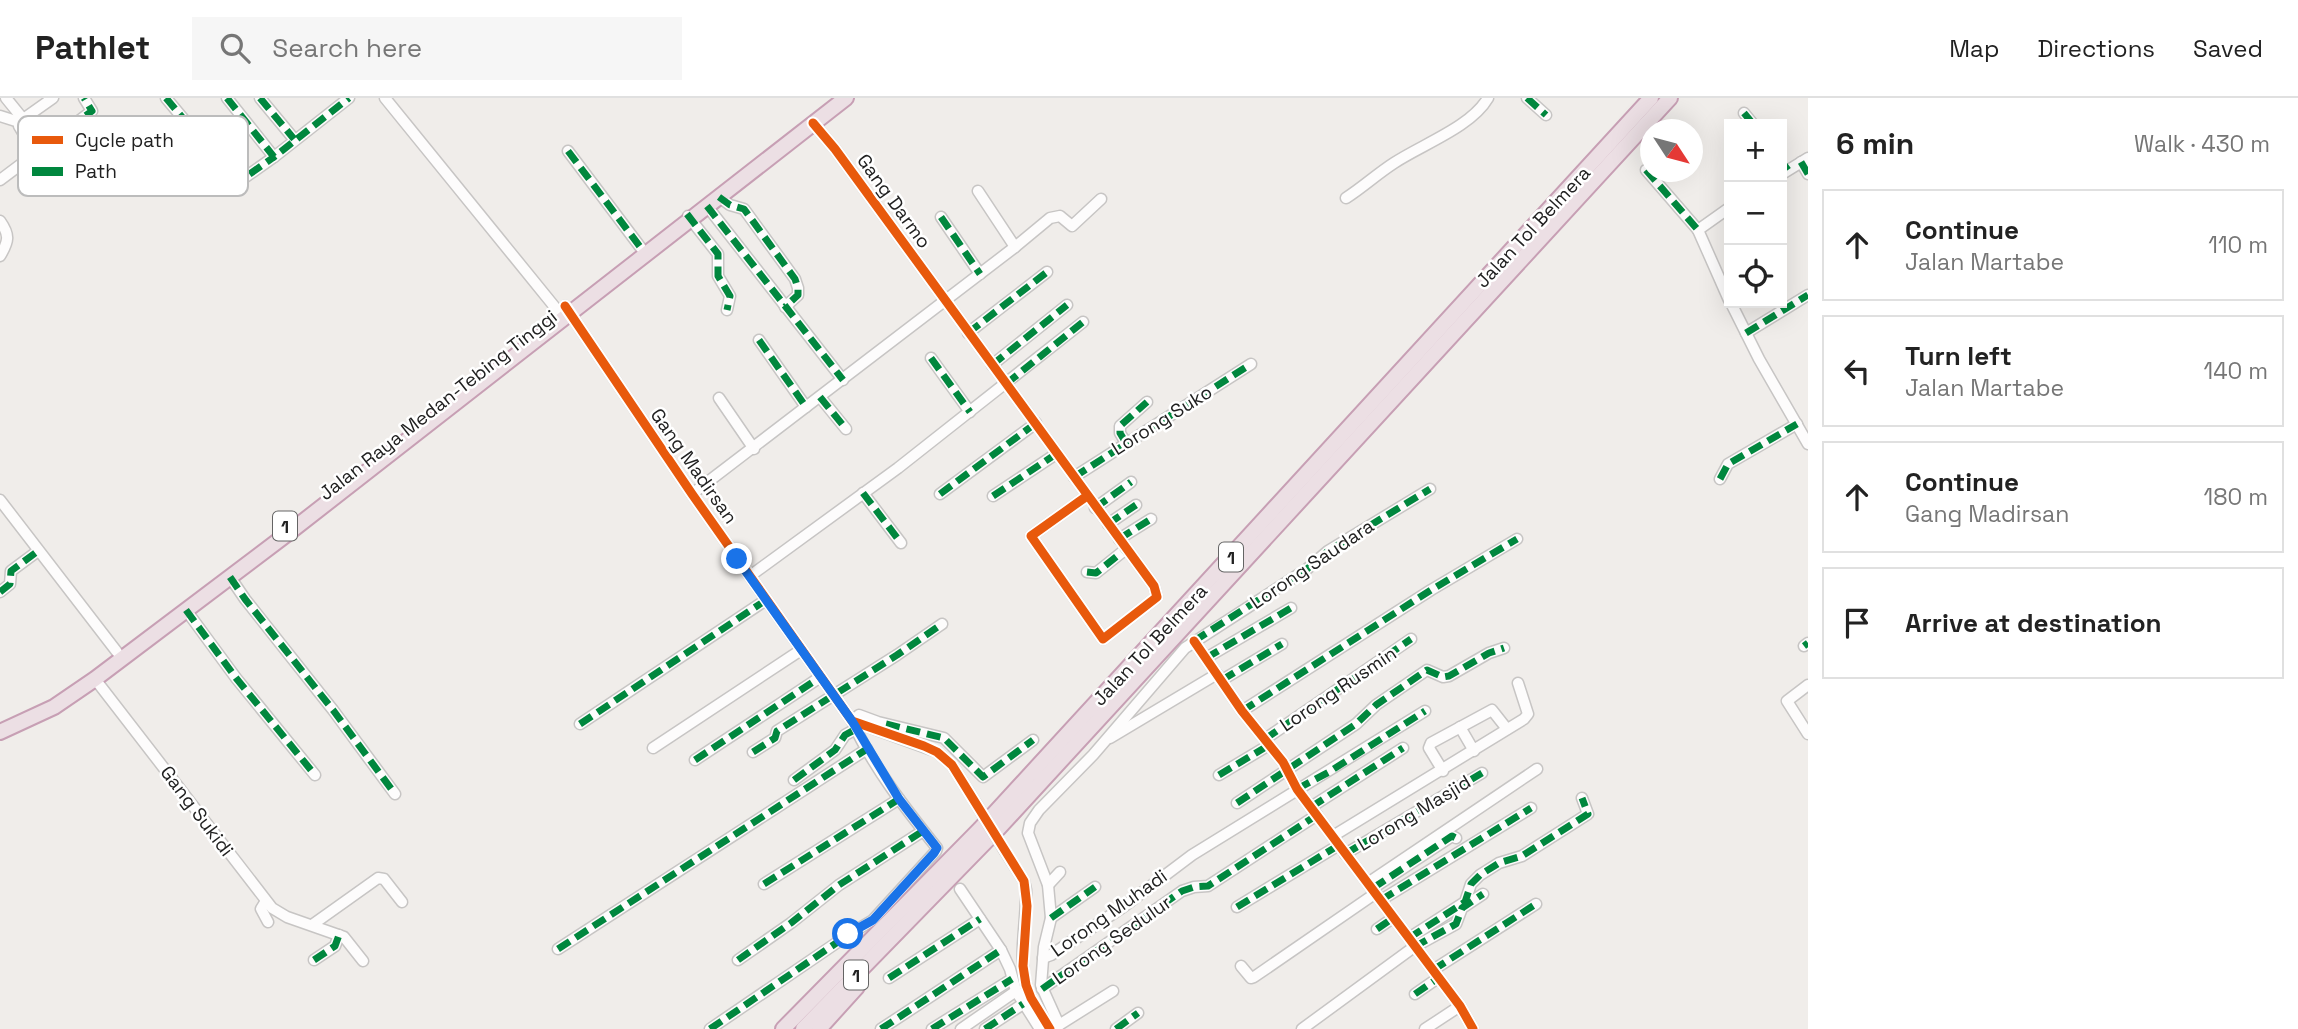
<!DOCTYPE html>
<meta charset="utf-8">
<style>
:root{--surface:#fff;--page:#f6f6f6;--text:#222;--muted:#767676;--line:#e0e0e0}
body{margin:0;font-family:"Space Grotesk",sans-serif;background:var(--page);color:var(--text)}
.controls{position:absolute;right:21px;top:21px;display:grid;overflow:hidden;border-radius:0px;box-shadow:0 7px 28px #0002}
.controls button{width:63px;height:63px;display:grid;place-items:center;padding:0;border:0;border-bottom:2px solid var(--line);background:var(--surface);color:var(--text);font:35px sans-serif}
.compass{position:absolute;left:1640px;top:21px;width:63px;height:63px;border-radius:50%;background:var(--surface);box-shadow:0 7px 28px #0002;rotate:126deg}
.stop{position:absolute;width:21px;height:21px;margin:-16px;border:5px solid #1a73e8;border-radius:50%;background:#fff}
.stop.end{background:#1a73e8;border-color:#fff;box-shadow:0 2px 7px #0008}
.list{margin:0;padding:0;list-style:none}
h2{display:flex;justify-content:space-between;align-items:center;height:91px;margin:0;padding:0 28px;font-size:30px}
h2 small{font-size:23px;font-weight:400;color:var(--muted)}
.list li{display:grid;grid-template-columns:46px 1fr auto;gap:21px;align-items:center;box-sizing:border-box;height:112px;margin:0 14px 14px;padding:0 14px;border:2px solid var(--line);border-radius:0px}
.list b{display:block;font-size:26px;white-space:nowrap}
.list p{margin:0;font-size:23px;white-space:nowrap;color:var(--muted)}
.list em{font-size:23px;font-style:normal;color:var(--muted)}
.icon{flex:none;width:38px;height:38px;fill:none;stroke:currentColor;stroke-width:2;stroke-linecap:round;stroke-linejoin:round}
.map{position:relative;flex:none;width:1808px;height:931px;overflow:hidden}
header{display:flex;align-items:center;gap:42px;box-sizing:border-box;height:98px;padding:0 35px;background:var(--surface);border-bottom:2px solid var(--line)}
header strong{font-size:33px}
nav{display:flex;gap:38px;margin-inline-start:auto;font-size:24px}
.search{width:490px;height:63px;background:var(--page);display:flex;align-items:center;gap:18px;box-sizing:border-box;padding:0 24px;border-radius:0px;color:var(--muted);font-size:26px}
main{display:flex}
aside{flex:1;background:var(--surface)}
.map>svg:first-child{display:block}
</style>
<header>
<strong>Pathlet</strong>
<div class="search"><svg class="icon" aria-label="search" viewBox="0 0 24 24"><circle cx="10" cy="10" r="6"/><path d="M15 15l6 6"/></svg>Search here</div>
<nav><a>Map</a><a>Directions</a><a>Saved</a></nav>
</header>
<main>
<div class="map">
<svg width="1808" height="931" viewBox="0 0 1808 931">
<rect width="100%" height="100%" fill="#f0edea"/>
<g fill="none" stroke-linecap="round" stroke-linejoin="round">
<!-- minor casing -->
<g stroke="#c7c5c4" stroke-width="13">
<g id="minor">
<path d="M6,0L23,21"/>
<path d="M166,0L237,85L274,59"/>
<path d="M227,0L274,59L349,0"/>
<path d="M260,0L294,41"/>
<path d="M385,0L558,213"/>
<path d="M1527,0L1546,17"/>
<path d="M1744,15L1753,26"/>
<path d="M0,18L19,24"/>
<path d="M813,25L835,51L1154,488L1157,499L1103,541L1031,438L1087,398"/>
<path d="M568,53L641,150"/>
<path d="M35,55L19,28V24L53,0"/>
<path d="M1801,64L1808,76"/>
<path d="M1646,72L1698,132"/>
<path d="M1782,76L1808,60"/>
<path d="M0,82L92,13L84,0"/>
<path d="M978,93L1015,149"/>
<path d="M719,99L730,107L744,111L795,181L798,190V197L785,209"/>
<path d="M1346,100C1363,89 1377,76 1394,65C1423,46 1471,29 1488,0"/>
<path d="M707,108L843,282"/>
<path d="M1729,110L1698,132L1729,202"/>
<path d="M688,118L718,156V178L730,198L727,212"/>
<path d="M941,119L980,176"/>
<path d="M0,123C10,137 9,143 0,158"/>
<path d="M1731,205L1759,261L1808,346"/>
<path d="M565,208L692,396L852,623L937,654L952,667L975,704"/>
<path d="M968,235L1047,174"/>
<path d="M1746,235L1808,197"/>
<path d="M759,242L806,309"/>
<path d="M931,260L970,314"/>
<path d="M992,267L1067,207"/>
<path d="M820,299L846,331"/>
<path d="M719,300L754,351"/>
<path d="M1126,345L1120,335V328L1147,304"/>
<path d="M1074,379L1251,266"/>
<path d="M1720,381L1728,366L1797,326"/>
<path d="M863,395L901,445"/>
<path d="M692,396L1015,149L1050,120L1060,118L1072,128L1101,101"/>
<path d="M940,396L1036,325"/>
<path d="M993,398L1056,356"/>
<path d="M0,402L117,554"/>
<path d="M1095,410L1131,384"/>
<path d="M1108,426L1136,407"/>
<path d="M1119,441L1151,421"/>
<path d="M1087,474L1096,475L1126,451"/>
<path d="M750,478L898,370L1083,224"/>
<path d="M230,479L245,501L333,612L395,696"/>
<path d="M0,494L10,486L11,473L38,453"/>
<path d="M186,512L236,580L315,677"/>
<path d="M1194,543L1242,613L1283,664L1297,691L1460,908L1473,931"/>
<path d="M1804,548L1808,545"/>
<path d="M1206,560L1291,510"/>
<path d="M95,581L272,810L287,819L344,839L363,863"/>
<path d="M1222,582L1282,546"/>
<path d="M1808,587L1787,603L1808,636"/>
<path d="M1242,613L1431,492L1517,441"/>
<path d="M580,626L766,502"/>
<path d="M1460,629L1474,653"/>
<path d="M1110,640L1217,576"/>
<path d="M1265,641L1411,541"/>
<path d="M653,650L801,552"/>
<path d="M753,654L775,640L777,633L897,557L942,526"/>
<path d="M695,662L819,580"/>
<path d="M1443,673L1429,650L1431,645L1492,612L1507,631"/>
<path d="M1219,677L1269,647"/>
<path d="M794,682L835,652L845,637L856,631"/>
<path d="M1237,705L1356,626L1376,607L1427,572L1443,579L1449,578L1489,555L1504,550"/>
<path d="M1311,709L1403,650"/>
<path d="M1333,738L1524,621L1528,616L1518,585"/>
<path d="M1005,753L1024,783L1026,792C1027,823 1018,857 1026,887C1030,903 1041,917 1050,931"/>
<path d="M1345,756L1482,675"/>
<path d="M1368,785L1537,671"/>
<path d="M764,786L899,701"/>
<path d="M1048,787L1060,774"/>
<path d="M1373,790L1452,738L1456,740"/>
<path d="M960,791L1001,852L1010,871L1016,893L1040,931"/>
<path d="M1381,802L1531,710"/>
<path d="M266,803L261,811L268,824"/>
<path d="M1237,809L1339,747"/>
<path d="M1051,820L1095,789"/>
<path d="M312,827L378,780L384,781L402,804"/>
<path d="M1377,831L1393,820"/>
<path d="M1409,840L1465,804L1471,786L1480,777L1499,765L1522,758L1588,716L1582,700"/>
<path d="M558,851L867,651"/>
<path d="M1043,860L1051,857L1123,809L1192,757L1425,613"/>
<path d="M314,862L335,848L339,837"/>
<path d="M738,862L791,825L839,787L923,733"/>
<path d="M1241,868L1251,880L1254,879L1376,795"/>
<path d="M1433,872L1536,806"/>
<path d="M889,880L980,821"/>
<path d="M1042,891L1182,793L1194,789L1208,788L1317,717"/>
<path d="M1415,896L1438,880"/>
<path d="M1059,927L1113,893"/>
<path d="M710,931L848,837L873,822L936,753L937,750C905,710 873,669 852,623L859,617L878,624L944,640L983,679L1033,642"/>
<path d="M881,931L1001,852"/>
<path d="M932,931L1012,881"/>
<path d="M961,931L1016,893"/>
<path d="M985,931L1023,906"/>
<path d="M1053,931L1059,927L1041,887L1044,849L1051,820L1048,787L1028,735L1030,725L1039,712L1093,657L1185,550L1307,471L1328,453L1430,391"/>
<path d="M1116,931L1138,915"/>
<path d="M1302,931L1414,849L1456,826L1462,810L1483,796"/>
<path d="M1425,931L1460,908"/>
</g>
</g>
<!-- highway casing -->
<g stroke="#c79fb4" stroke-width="18">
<g id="highway">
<path d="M0,634L54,609L95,581L291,433L846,0"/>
<path d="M783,931L980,731L1651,0"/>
<path d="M803,931L997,732L1670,0"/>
<path d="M819,931L857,889"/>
</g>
</g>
<!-- minor -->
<use href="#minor" stroke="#fdfcfc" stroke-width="10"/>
<!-- highway -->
<use href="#highway" stroke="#ecdfe4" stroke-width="14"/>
<!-- minor-bridge casing -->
<g stroke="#c7c5c4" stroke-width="13" stroke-linecap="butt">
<path id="minor-bridge" d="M975,704L1005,753"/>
</g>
<!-- minor-bridge -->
<use href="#minor-bridge" stroke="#fdfcfc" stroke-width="10"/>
<!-- quiet -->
<g stroke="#00873e" stroke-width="7" stroke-dasharray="14 7" stroke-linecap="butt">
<path d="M166,0L237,85L274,59"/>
<path d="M227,0L274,59L349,0"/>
<path d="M260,0L294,41"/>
<path d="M1527,0L1546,17"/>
<path d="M1744,15L1753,26"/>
<path d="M568,53L641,150"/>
<path d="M35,55L92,13L84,0"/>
<path d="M1782,64L1788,72"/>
<path d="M1801,64L1808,76"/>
<path d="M1646,72L1698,132"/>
<path d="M719,99L730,107L744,111L795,181L798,190V197L785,209"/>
<path d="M707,108L843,282"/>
<path d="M687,116L718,156V178L730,198L727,212"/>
<path d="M941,119L980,176"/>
<path d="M968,235L1047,174"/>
<path d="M1746,235L1808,197"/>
<path d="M759,242L806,309"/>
<path d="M931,260L970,314"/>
<path d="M992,267L1067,207"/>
<path d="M1006,286L1083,224"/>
<path d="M820,299L846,331"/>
<path d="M1126,345L1120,335V328L1147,304"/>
<path d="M1074,379L1251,266"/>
<path d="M1720,381L1728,366L1797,326"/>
<path d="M863,395L901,445"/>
<path d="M940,396L1036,325"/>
<path d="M993,398L1056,356"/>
<path d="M1095,410L1131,384"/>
<path d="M1108,426L1136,407"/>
<path d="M1119,441L1151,421"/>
<path d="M1087,474L1096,475L1126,451"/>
<path d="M230,479L245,501L333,612L395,696"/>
<path d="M0,494L10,486L11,473L38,453"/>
<path d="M186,512L236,580L315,677"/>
<path d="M1194,543L1307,471L1328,453L1430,391"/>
<path d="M1804,548L1808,545"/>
<path d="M1206,560L1291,510"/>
<path d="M1222,582L1282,546"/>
<path d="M1242,613L1431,492L1517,441"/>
<path d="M580,626L766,502"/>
<path d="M886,626L944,640L983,679L1033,642"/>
<path d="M1265,641L1411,541"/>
<path d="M753,654L775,640L777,633L897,557L942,526"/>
<path d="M695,662L819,580"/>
<path d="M1219,677L1269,647"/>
<path d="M794,682L835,652L845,637L856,631"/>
<path d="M1297,691L1329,674L1425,613"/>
<path d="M1237,705L1356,626L1376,607L1427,572L1443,579L1449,578L1489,555L1504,550"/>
<path d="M1311,709L1403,650"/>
<path d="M1345,756L1482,675"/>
<path d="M764,786L899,701"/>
<path d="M1373,790L1452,738L1456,740"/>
<path d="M1381,802L1531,710"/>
<path d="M1237,809L1339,747"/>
<path d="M1051,820L1095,789"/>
<path d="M1377,831L1393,820"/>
<path d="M1409,840L1465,804L1471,786L1480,777L1499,765L1522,758L1588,716L1582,700"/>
<path d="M1414,849L1456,826L1462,810L1483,796"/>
<path d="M558,851L867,651"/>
<path d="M314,862L335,848L339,837"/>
<path d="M738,862L791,825L839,787L923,733"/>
<path d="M1433,872L1536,806"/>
<path d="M889,880L980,821"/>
<path d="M1042,891L1182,793L1194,789L1208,788L1317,717"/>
<path d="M1415,896L1438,880"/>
<path d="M710,931L848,837L873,822L936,753"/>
<path d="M881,931L1001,852"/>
<path d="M932,931L1012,881"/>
<path d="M985,931L1023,906"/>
<path d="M1116,931L1138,915"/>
</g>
<!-- cycleway casing -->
<g stroke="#fff" stroke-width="13">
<g id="cycleway">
<path d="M813,25L835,51L1154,488L1157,499L1103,541L1031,438L1087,398"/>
<path d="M565,208L692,396L852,623L924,648L937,654L952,667L1024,783L1027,808L1023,868L1026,887L1031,900L1050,931"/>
<path d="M1194,543L1242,613L1283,664L1297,691L1460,908L1473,931"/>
</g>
</g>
<!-- cycleway -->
<use href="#cycleway" stroke="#e8590c" stroke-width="9"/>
</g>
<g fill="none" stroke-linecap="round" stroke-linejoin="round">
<!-- route -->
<path stroke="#1a73e8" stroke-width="9" d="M737,461L852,623L899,701L937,750L934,755L873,822L848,836"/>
</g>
<g text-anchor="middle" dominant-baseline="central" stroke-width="5" stroke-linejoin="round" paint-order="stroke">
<!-- shield labels -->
<g fill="#fff" stroke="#646464" stroke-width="2">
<rect x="273" y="413.5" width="24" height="29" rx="5"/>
<rect x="1219" y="444.5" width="24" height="29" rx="5"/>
<rect x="844" y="862.5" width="24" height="29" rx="5"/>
</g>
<g font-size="18" font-weight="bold" fill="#212121">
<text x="285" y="428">1</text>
<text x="1231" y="459">1</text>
<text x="856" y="877">1</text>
</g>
<!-- street labels -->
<g font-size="19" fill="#212121" stroke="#fff">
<text transform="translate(894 103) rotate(54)">Gang Darmo</text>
<text transform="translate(1533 129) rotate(-47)">Jalan Tol Belmera</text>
<text transform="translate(438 307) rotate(-38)">Jalan Raya Medan-Tebing Tinggi</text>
<text transform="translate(1162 322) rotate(-32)">Lorong Suko</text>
<text transform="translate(694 368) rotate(55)">Gang Madirsan</text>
<text transform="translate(1312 466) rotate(-34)">Lorong Saudara</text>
<text transform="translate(1150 547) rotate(-47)">Jalan Tol Belmera</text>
<text transform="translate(1338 591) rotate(-34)">Lorong Rusmin</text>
<text transform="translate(197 713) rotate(53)">Gang Sukidi</text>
<text transform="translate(1414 715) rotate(-31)">Lorong Masjid</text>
<text transform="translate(1109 815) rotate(-35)">Lorong Muhadi</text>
<text transform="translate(1112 842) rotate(-35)">Lorong Sedulur</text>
</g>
</g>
<!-- legend -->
<rect x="18" y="18" width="230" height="80" rx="10" fill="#fff" stroke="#bcbcbc" stroke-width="2"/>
<rect x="32" y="38" width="31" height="8" fill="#e8590c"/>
<rect x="32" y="69" width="31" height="9" fill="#00873e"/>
<g font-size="19" fill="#212121">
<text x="75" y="49">Cycle path</text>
<text x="75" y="80">Path</text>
</g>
</svg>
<div class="controls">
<button>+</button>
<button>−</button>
<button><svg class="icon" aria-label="locate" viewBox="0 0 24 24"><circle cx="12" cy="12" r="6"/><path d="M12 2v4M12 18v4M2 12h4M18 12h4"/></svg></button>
</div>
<svg class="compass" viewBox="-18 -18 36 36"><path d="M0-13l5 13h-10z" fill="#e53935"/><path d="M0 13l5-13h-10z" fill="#767676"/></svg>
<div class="stop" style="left:848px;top:836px"></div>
<div class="stop end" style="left:737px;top:461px"></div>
</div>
<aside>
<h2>6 min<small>Walk · 430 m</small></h2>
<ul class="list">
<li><svg class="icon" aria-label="ahead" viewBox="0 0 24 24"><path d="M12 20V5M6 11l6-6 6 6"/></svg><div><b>Continue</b><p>Jalan Martabe</p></div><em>110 m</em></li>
<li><svg class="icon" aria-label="left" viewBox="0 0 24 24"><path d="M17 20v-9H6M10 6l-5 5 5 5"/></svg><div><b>Turn left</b><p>Jalan Martabe</p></div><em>140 m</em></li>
<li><svg class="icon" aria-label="ahead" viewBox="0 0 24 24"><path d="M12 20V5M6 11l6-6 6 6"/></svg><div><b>Continue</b><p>Gang Madirsan</p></div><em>180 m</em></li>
<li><svg class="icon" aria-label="arrive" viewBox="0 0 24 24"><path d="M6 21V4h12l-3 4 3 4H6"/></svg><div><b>Arrive at destination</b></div></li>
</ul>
</aside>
</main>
